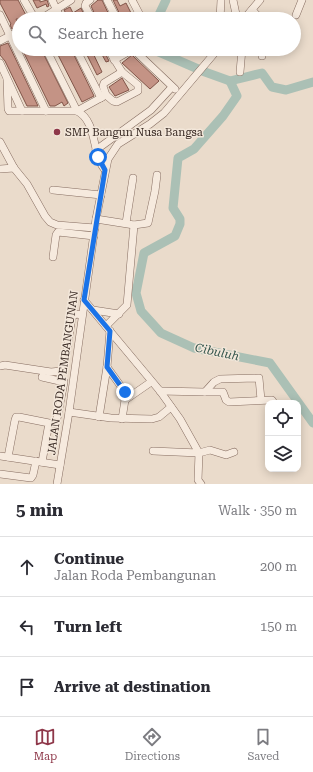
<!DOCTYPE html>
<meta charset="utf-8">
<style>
:root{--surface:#fff;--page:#f7f7f7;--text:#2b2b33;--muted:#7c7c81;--line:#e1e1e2;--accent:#8e3749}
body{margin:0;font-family:"Roboto Serif",serif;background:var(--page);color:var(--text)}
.controls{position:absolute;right:12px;bottom:12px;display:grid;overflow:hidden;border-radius:8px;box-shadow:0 2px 10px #0003}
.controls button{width:36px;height:36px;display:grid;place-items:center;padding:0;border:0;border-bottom:1px solid var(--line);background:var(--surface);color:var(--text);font:20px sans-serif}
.stop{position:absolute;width:12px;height:12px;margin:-9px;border:3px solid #1a73e8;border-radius:50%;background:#fff}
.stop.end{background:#1a73e8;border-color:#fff;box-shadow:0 1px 4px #0008}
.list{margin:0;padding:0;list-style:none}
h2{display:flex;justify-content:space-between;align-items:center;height:52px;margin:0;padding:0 16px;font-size:17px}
h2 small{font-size:13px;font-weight:400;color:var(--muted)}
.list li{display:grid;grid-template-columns:26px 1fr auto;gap:12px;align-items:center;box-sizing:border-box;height:60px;padding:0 16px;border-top:1px solid var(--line)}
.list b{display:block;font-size:15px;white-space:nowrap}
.list p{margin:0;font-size:13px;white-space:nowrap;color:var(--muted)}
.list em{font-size:13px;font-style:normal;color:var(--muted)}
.icon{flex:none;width:22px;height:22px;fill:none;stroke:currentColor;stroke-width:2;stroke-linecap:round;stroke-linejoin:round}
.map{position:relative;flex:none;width:313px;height:484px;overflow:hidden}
.search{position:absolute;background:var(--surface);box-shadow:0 2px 10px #0003;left:12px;right:12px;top:12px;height:44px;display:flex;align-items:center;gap:10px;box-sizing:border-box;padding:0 14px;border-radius:22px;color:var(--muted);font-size:15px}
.sheet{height:232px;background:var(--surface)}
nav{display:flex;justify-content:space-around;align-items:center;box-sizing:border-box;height:56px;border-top:1px solid var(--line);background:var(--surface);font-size:11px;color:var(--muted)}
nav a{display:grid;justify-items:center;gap:2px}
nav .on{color:var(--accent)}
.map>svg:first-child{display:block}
</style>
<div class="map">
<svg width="313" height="484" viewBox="0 0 313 484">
<rect width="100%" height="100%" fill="#eadbcb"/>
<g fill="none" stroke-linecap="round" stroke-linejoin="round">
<!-- river -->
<g stroke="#abc0b5" stroke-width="9">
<path d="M157,19L166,0"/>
<path d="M152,49L205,72L230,81L262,73L272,87L286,90L313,82"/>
<path d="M230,81L237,96L223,116L194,149L178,158L173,208L180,219V224L175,236L144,253L136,293L141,311L161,333L194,348L270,363L313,423"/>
</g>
</g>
<!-- building -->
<g fill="#c49385" stroke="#825549">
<path d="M0,0H18L28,19H16L19,26L12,29L10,25L11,24L0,3Z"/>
<path d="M33,0H40V2L47,0L49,6L47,7L46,4L37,8Z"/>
<path d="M98,0H102L111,19H97L91,6Z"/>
<path d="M113,0H117L120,6L126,3L134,19H122Z"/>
<path d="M70,7L73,13L81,8L86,19H69L64,10Z"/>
<path d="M8,43L38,106H27L5,61L0,55V46Z"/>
<path d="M22,49H41L68,103L64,106L62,102L55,106H50Z"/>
<path d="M55,49H71L94,96L82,102Z"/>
<path d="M84,49H91L102,72L97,75Z"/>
<path d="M99,49H103L109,61L106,62Z"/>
<path d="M132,55L159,81L150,89L122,63Z"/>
<path d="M122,78L129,90L115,96L109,87Z"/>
</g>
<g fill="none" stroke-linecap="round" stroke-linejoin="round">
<!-- minor casing -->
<g stroke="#866d61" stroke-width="8">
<g id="minor">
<path d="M24,0L35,19"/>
<path d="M52,0L61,19"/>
<path d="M90,0L86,3L85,6L92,19"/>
<path d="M107,0L117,19"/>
<path d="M132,0L142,19"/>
<path d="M233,0L237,19"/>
<path d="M252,10L261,19"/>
<path d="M0,15L46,111"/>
<path d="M296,15L302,0"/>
<path d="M41,19L71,0"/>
<path d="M220,19L221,0"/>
<path d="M244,19L260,0"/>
<path d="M0,41L19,31"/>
<path d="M46,49L77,111C93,119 93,141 98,156C99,162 102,166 105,170"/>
<path d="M76,49L101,98"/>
<path d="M133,49L175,89"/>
<path d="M262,49V56"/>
<path d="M114,60L133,49"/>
<path d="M0,63L22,111H77L106,95L113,101L117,102L138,91V85L122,72L108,49"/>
<path d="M240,72L242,49"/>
<path d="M7,80L8,109L9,111H22"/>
<path d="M106,95L103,86L104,83L122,72"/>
<path d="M0,142L14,168L27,184L45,216L50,222L57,225L95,228"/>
<path d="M96,150L151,110L172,87"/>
<path d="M0,169L14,168"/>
<path d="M53,190L101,195"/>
<path d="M96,219L134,225L148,223L155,191L157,175"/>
<path d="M126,223L133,178"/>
<path d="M53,257L56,235L58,232L94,236"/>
<path d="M84,300L160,391L180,419L199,453L153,451"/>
<path d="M93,310L119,314"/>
<path d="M106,326L127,305L134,225"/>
<path d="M0,366L5,365L51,372L61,371L64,368L72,317L76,314L82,315"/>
<path d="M107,367L125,392V400L122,419"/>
<path d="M42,377L64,382L56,424"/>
<path d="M160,391L205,392L214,382L220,379L259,378L261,400"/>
<path d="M205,392H223L226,400L229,402L272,400L274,403"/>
<path d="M125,400L151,382"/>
<path d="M69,412L111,418L152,419L159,417L171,407"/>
<path d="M99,417L107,367L110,331"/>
<path d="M0,456L60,465"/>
<path d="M8,457L15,420L16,417H19L49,423L42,462"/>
<path d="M0,474L31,478L33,475L36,461"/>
<path d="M57,484L69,412L96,219L108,159L118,144L150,124L164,113L218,49"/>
<path d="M201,484L198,480L199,453L210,450L226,455L234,452"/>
</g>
</g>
<!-- minor -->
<use href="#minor" stroke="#f6eade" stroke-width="7"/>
</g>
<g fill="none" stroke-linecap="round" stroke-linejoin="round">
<!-- route -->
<path stroke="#1a73e8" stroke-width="5" d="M98,157L105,170L84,300L110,331L107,367L125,392"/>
</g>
<!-- markers -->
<circle fill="#8e3749" stroke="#f3e7da" stroke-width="1.5" cx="57" cy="132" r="4"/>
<g text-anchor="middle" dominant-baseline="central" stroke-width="3" stroke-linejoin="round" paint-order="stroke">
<!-- poi labels -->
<g font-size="11" fill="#382923" stroke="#f3e7da" text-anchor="start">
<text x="65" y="132">SMP Bangun Nusa Bangsa</text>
</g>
<!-- street labels -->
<g font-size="11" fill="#382923" stroke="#f3e7da">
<text transform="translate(63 373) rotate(-82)">JALAN RODA PEMBANGUNAN</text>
</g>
<!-- water labels -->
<g font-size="12" font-style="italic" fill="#34564d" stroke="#f3e7da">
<text transform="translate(217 352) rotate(12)">Cibuluh</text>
</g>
</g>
</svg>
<div class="controls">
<button><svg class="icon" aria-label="locate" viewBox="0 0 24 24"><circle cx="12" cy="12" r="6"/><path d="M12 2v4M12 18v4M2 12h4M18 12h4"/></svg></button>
<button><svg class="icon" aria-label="layers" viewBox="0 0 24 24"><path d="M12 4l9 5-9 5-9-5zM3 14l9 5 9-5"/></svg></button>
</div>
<div class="stop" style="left:98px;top:157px"></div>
<div class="stop end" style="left:125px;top:392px"></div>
<div class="search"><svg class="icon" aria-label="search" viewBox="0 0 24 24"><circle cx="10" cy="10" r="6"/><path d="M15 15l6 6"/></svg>Search here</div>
</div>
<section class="sheet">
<h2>5 min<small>Walk · 350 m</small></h2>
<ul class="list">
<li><svg class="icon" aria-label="ahead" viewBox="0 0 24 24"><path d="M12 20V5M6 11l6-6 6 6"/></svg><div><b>Continue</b><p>Jalan Roda Pembangunan</p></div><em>200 m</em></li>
<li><svg class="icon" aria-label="left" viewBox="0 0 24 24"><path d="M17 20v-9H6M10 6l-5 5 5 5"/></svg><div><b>Turn left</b></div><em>150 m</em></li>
<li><svg class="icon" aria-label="arrive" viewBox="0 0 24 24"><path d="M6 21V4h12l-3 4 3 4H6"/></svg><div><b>Arrive at destination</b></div></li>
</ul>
</section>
<nav>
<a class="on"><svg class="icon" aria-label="map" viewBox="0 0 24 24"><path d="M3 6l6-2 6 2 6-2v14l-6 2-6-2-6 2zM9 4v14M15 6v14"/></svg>Map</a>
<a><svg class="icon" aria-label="directions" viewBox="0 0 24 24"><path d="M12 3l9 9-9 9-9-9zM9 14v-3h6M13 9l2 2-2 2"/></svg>Directions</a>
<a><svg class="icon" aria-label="saved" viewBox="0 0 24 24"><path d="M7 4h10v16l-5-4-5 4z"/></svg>Saved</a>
</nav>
